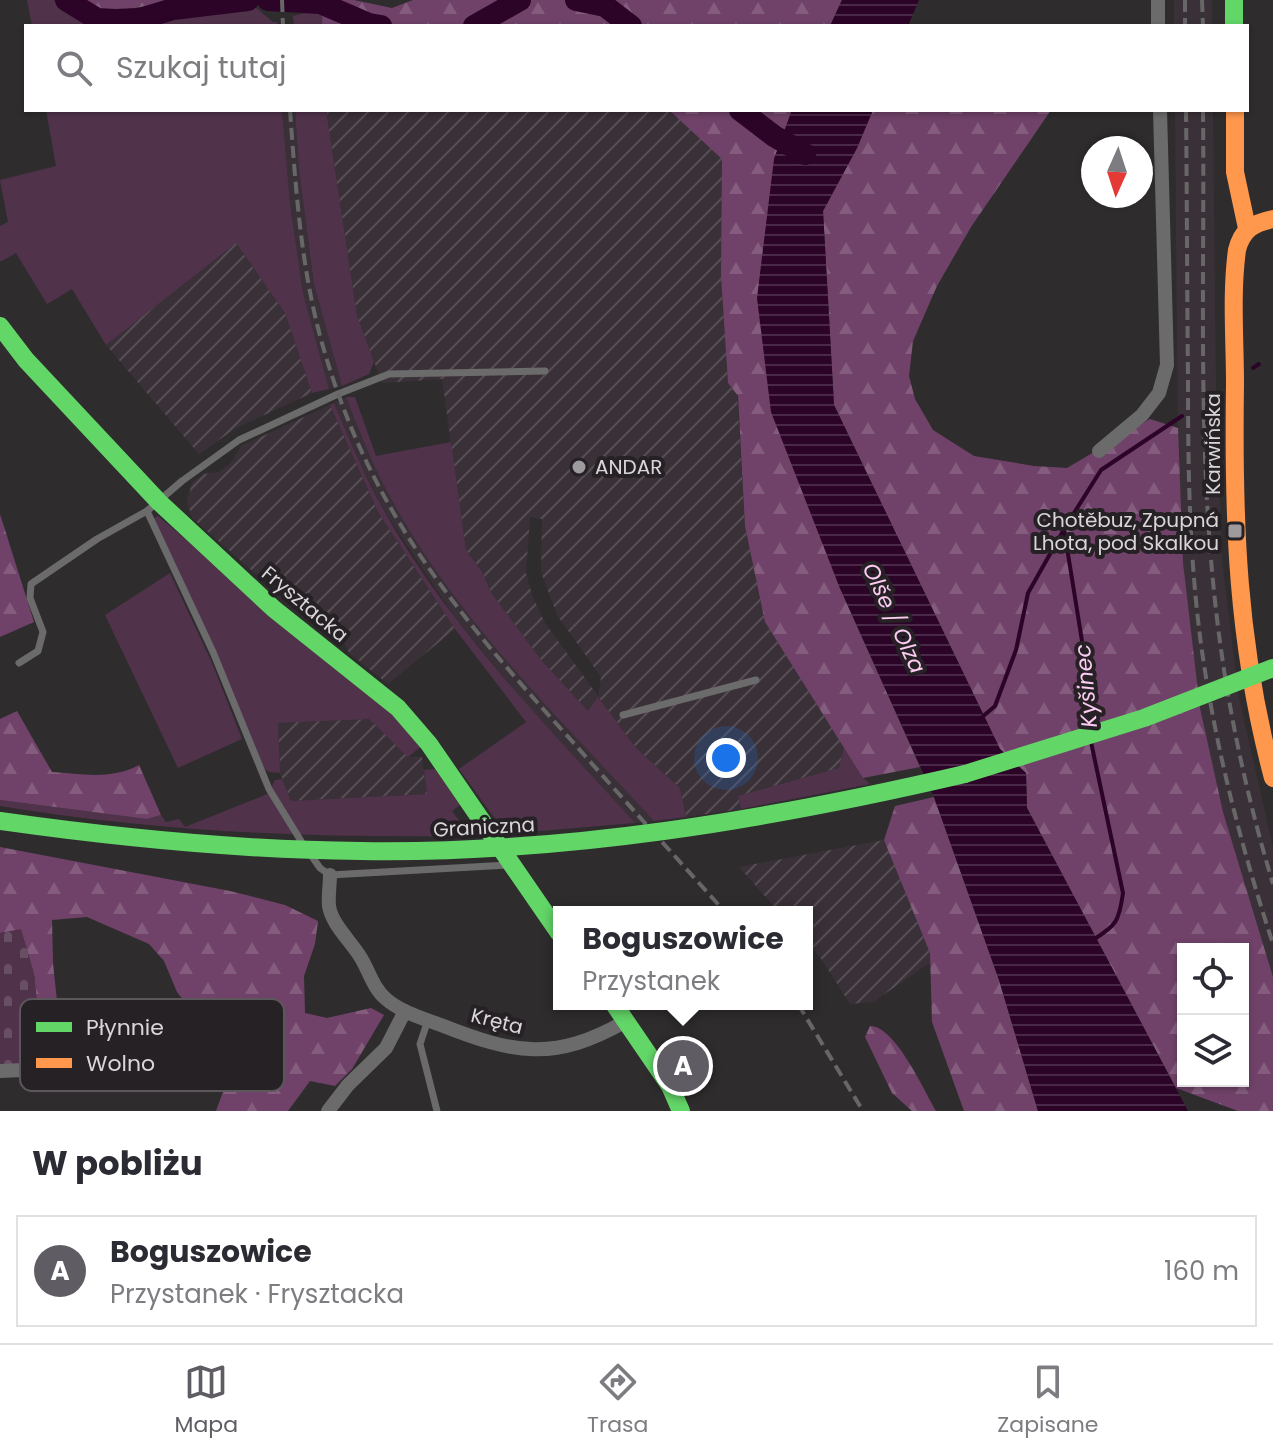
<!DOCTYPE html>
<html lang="pl">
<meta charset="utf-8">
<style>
:root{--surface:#fff;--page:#f2f2f3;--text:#2b2b33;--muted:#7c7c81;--line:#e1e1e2;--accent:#5f5d63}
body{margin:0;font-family:Poppins,sans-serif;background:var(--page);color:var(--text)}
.controls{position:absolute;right:24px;bottom:24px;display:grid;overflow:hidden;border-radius:0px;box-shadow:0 2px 6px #0004}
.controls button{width:72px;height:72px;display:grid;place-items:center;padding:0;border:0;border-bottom:2px solid var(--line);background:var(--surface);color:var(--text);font:40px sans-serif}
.compass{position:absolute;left:1081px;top:136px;width:72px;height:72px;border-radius:50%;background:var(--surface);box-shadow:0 2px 6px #0004;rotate:183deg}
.you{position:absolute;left:726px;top:758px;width:28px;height:28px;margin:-20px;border:6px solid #fff;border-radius:50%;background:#1a73e8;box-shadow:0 0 0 12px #1a73e833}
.badge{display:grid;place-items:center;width:52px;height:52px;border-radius:50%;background:var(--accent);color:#fff;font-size:26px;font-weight:700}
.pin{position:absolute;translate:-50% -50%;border:4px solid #fff;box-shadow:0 2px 8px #0006}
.popup{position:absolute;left:553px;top:906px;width:260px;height:104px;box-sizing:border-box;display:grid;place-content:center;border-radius:0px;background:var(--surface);filter:drop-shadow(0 2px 6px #0005);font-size:26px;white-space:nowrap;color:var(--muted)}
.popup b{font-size:30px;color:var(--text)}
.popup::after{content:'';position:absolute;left:50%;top:100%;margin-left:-16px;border:16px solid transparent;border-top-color:var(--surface)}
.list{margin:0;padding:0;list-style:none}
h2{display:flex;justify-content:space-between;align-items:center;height:104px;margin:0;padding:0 32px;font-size:34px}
h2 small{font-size:26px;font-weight:400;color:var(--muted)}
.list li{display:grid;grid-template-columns:52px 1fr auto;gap:24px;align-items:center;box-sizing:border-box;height:112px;margin:0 16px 16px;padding:0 16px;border:2px solid var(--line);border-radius:0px}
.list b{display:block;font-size:30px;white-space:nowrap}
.list p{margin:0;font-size:26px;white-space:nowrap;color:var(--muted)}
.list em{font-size:26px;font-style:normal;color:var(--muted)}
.icon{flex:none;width:44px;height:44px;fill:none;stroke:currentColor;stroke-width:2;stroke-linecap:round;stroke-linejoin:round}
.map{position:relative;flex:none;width:1273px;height:1111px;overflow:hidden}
.search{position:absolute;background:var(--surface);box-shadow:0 2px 6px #0004;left:24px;right:24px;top:24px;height:88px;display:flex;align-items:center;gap:20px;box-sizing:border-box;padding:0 28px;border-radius:0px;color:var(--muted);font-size:30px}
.sheet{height:232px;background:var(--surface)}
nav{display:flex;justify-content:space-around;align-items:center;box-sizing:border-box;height:112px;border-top:2px solid var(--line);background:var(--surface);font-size:22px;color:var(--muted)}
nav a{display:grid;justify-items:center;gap:4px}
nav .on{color:var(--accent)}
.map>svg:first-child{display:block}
</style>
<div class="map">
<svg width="1273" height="1111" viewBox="0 0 1273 1111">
<defs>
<pattern id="industrial-furrows" width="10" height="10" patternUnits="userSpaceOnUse" patternTransform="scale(2)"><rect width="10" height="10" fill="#3a3138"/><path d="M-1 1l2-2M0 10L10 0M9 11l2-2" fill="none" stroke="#564e54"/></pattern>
<pattern id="forest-firs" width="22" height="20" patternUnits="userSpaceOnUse" patternTransform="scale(2)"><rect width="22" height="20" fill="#704269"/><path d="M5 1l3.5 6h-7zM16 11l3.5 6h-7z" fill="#845d7e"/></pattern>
<pattern id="cemetery-stones" width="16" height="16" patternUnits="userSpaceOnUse" patternTransform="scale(2)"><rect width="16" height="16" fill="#51324b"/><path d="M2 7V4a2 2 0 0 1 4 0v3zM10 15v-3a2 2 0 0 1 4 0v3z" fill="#694f64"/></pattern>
<pattern id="water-rules" width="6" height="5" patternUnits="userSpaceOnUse" patternTransform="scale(2)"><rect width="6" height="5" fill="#2c0428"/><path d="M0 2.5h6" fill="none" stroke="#4a2847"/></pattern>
</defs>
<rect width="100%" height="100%" fill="#2f2c2e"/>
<!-- built -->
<g fill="#3a3138">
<rect x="1174" y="0" width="38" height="26"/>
<path d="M282,110H295L299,169L314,284L342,386L329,389L303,293L290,204Z"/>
<path d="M1175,110H1213L1216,395L1222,560L1239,698L1273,847V977L1223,812L1200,708L1189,627L1183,563L1178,447Z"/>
<path d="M346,397L393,503L466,611L542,699L654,821L634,823L530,709L456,619L383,509L357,458L334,403Z"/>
</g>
<!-- industrial -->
<g fill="url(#industrial-furrows)" fill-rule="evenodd">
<path d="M326,110H669L722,158L721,276L728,383L737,396L745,526L765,622L844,747L839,768L738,796L741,809L686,817L680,788L636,748L599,698L588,711L542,661L492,594L482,572L466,550L442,379L382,383L357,316ZM530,517L542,519L541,572L557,615L601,677L598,696L545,623L532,595L526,573Z"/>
<path d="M235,242L285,313L312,393L236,428L199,454L106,345Z"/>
<path d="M330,405L378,512L455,629L388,684L349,653L345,644L333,634L321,631L192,518L187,501L192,483L204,474L219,472L231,463L241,446Z"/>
<path d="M370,719L408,757H422L427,794L291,801L280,773L278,723Z"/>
<path d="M884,840L930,953L931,962L873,1002L850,1004L822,960L807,943V912H779L739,867Z"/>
</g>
<!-- grass -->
<g fill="#51324b">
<path d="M27,0H53L92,25L104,26H32Z"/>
<path d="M310,0H323L322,26H294L293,16L310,12Z"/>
<path d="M247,5L255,7L273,22H277V26H132L173,15Z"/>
<path d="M46,110H282L290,204L303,293L329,389L312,393L285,313L236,243L106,345L72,289L47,304L16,253L0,262V226L8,222L0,180L56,166Z"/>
<path d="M295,110H326L357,316L374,362L369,374L342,386L314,284L299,169Z"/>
<path d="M346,397H355L376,456L451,442L466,550L482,572L492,594L542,661L588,711L598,697L636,748L680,788L686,817L654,821C562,721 459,622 393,502C374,469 360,432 346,397Z"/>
<path d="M334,403C349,439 364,475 383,509C448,626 545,724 635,823L506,834L459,769L526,722L455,629L378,512L330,405Z"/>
<path d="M158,516L399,719L422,746L408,757L369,719L278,723L280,773L269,772L263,768L153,519Z"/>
<path d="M170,573L212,663L242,739L178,768L105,615Z"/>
<path d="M844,747L863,778L870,784L741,809L738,796L839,768Z"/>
<path d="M435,769L460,805L452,811L470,836C312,838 156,832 0,806V800L147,819L161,815L166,822L179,819L185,827L265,795L273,790L272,786L275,780L282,779L291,801L427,794L424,770Z"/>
</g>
<!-- forest -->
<g fill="url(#forest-firs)" fill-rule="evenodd">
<path d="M81,0H187L108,12Z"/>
<path d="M323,0H354L392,8L413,0H842L830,26H326L322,25Z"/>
<path d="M669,110H792L774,159L839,586L920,767L863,778L765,622L745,526L738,396L728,383L721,276L722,159Z"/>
<path d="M873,110H1051L971,227L937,286L913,341L909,376L915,399L933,430L974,456L1034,466L1067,468L1150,419L1178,428L1183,563L1200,708L1223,812L1273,977V1111H1238L1176,1088L1027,808L1026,773L1000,749L834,405L823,211L857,148ZM1183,949H1243V1081H1183Z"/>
<path d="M0,514L34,622L0,637Z"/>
<path d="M17,711L52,772C81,774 112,780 139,765L161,815L147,819L0,800V719Z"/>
<path d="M934,797L999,980L1038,1111H964L932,1022L930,953L884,840L895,806Z"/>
<path d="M0,847L230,891L285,905L318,921L315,944L304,976L305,1013L327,1018L371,1008L384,1015L352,1069L335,1086L310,1081L288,1111H216L227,1081L194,1078L193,1049L201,1029L196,1016L177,992L164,961L149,944L87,917L52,920L53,963L63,1059L43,1062L34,974L21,930L0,933Z"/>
<path d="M870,1026C895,1026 924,1090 936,1111H912L892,1093L865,1037Z"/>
</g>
<!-- cemetery -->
<path fill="url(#cemetery-stones)" d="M21,929L34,974L43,1062L0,1065V933Z"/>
<!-- water -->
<g fill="url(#water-rules)">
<path d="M842,0H919L908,26H830Z"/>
<path d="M792,110H873L857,148L823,211L834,405L1000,749L1026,773L1027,808L1188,1111H1038L999,980L934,797L839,586L771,412L757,298L774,159Z"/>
</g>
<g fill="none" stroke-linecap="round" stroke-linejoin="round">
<!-- stream -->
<g stroke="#2c0428" stroke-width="4">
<path d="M1253,368L1259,364"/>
<path d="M1212,400L1218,396"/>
<path d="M981,718L995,706L1016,650L1028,593L1063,531"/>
<path d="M1088,726L1082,641L1064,529L1101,470L1182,416"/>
<path d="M1091,742L1123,893C1119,921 1117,925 1093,940"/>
</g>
<!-- river -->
<g stroke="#2c0428" stroke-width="22">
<path d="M66,0L97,19L115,20L140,19L173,9L248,0"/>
<path d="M268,0L320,3L369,24L381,26"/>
<path d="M576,0L605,6L631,26"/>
<path d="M474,26L520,0"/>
<path d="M740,110L774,136L805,154"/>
</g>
<!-- lane -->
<g stroke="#6b6b6b" stroke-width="7">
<path d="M19,663L38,651L43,632L30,598L31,584L97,539L147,511"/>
<path d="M623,715L756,680"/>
<path d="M301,841L269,789L213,652L147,511L182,481L239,440L338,394L389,374L545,371"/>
<path d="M313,858L320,868L330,875L508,865"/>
<path d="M428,1020L420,1044L437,1111"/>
</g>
<!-- street -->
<g stroke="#6b6b6b" stroke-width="14">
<path d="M1158,0V26"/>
<path d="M1099,451L1142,415L1159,393L1167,365L1160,110"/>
<path d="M330,875C330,885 328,896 329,906C332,925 351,941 361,958C369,971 373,988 386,999C401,1012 422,1018 441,1025C514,1054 555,1062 626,1021"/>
<path d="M0,1071L186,1063"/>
<path d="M328,1111L348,1085L386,1048L405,1011"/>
</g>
<!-- fast -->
<g stroke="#63d668" stroke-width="18">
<path d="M1234,0V26"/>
<path d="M0,326L26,360L159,502L274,609L398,708L429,744L559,933"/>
<path d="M614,1004L670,1086L681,1111"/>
</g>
<!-- slow -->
<g stroke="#ff974d" stroke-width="18">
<path d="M1235,110V172L1247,228"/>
<path d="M1273,219C1253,223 1242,230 1237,250C1231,294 1235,340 1235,384C1233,522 1237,643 1273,778"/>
</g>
<!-- rail -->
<g stroke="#686768" stroke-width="4" stroke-dasharray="12 6" stroke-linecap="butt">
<path d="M282,0L283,26"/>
<path d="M1185,0V26"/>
<path d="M1202,0L1203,26"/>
<path d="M290,110C296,191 301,272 324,350C372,515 459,616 571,740C622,798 674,855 725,912"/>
<path d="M1186,110C1187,199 1187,288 1188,377C1188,466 1189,555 1201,644C1215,746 1241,846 1273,944"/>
<path d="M1203,110C1205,286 1196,466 1220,642C1231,724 1249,804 1273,884"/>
<path d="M798,1004L863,1111"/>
</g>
<!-- fast-bridge -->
<g stroke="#63d668" stroke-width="18">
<path d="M965,774L1144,718L1273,668"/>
<path d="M0,821C120,838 240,850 361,851C565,854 767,820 965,774"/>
</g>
</g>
<!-- markers -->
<g fill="#9e9a9d" stroke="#262125" stroke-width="3">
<circle cx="579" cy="467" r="8"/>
<rect x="1227" y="523" width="16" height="16" rx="4"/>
</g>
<g text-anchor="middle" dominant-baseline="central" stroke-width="8" stroke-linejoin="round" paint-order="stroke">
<!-- street labels -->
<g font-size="20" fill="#d9d6d9" stroke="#262125">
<text transform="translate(1213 444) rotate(-90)">Karwińska</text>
<text transform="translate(305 604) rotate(40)">Frysztacka</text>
<text transform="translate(484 827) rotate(-3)">Graniczna</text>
<text transform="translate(497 1021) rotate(14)">Kręta</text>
</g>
<!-- poi labels -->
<g font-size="20" fill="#d9d6d9" stroke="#262125" text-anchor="start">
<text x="595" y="467">ANDAR</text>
<text x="1219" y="520" text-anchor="end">Chotěbuz, Zpupná<tspan x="1219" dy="23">Lhota, pod Skalkou</tspan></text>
</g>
<!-- water labels -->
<g font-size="22" font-style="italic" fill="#fcccf3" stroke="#262125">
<text transform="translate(894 618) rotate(65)">Olše / Olza</text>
<text transform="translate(1086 686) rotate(-95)">Kyšinec</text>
</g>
</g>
<!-- legend -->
<rect x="20" y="999" width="264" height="92" rx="12" fill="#262125" stroke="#5c575b" stroke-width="2"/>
<rect x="36" y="1022" width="36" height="10" fill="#63d668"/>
<rect x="36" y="1058" width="36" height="10" fill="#ff974d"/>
<g font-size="22" fill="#d9d6d9">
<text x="86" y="1035">Płynnie</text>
<text x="86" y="1071">Wolno</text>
</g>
</svg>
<div class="controls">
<button><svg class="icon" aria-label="locate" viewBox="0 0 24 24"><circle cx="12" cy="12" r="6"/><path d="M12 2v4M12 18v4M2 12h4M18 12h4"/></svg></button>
<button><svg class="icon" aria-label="layers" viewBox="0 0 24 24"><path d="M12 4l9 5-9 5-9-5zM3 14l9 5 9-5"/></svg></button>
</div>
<svg class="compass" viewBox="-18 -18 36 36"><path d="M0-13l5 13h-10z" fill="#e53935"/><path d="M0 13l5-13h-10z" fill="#7c7c81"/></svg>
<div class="you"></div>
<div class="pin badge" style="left:683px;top:1066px">A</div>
<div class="popup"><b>Boguszowice</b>Przystanek</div>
<div class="search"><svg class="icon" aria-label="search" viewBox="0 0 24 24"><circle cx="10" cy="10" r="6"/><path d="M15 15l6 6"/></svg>Szukaj tutaj</div>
</div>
<section class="sheet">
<h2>W pobliżu<small></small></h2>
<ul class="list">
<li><span class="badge">A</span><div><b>Boguszowice</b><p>Przystanek · Frysztacka</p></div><em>160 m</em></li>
</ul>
</section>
<nav>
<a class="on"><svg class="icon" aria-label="map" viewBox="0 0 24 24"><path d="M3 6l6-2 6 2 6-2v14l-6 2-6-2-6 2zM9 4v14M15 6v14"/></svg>Mapa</a>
<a><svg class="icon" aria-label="directions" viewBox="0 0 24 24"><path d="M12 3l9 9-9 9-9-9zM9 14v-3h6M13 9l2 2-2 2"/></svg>Trasa</a>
<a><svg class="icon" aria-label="saved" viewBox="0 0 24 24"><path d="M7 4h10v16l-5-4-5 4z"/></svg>Zapisane</a>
</nav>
